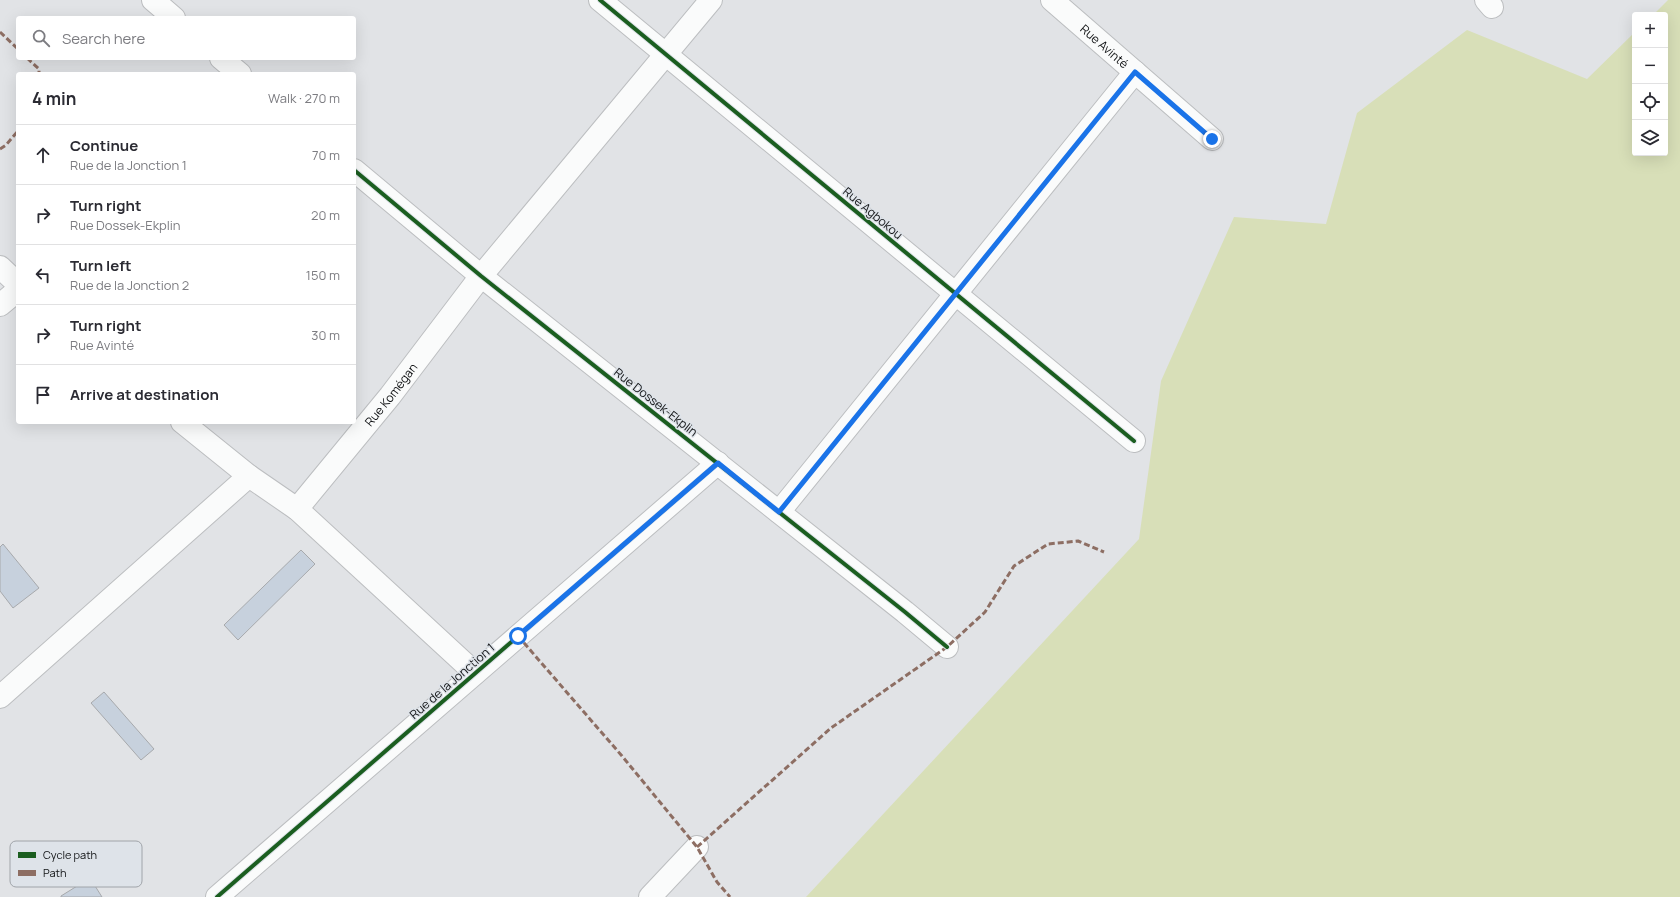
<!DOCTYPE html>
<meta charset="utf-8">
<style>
:root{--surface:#fff;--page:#f7f7f7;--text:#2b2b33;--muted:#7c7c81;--line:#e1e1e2}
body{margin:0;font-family:Manrope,sans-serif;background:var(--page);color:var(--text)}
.controls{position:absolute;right:12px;top:12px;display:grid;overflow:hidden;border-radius:4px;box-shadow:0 4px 16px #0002}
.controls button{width:36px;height:36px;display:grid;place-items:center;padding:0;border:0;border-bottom:1px solid var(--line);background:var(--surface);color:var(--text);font:20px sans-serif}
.stop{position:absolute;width:12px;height:12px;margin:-9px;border:3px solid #1a73e8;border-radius:50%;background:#fff}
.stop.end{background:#1a73e8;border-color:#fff;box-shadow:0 1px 4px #0008}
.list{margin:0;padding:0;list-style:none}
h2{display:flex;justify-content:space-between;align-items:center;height:52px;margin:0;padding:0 16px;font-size:17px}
h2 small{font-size:13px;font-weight:400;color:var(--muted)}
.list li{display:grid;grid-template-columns:26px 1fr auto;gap:12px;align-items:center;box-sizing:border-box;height:60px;padding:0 16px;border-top:1px solid var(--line)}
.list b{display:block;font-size:15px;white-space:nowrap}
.list p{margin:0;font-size:13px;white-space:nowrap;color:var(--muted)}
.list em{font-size:13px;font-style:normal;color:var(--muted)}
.icon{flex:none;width:22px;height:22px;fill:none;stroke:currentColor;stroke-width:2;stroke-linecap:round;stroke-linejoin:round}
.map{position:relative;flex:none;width:1680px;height:897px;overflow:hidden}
.search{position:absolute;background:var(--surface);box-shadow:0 4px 16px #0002;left:16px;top:16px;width:340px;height:44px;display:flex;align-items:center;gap:10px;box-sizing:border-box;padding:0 14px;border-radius:4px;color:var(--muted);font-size:15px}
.panel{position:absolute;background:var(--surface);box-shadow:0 4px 16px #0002;left:16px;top:72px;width:340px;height:352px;border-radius:4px}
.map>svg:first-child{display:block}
</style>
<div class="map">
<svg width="1680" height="897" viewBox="0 0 1680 897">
<rect width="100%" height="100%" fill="#e1e3e6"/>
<!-- green -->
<path fill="#d8dfb8" d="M1668,0H1680V897H806L1139,539L1161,381L1234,217L1326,224L1357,113L1467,30L1587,79L1635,32V153H1665V15H1653Z"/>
<!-- building -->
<g fill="#c7d1dd" stroke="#a7a9ac">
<path d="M3,544L39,588L13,608L0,591V547Z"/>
<path d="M301,550L315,564L238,640L224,625Z"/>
<path d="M104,692L154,749L141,760L91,703Z"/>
<path d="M90,878L102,897H61V896Z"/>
</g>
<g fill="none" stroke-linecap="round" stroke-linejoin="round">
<!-- minor casing -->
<g stroke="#bcbec0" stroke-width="24">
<g id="minor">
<path d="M153,0L174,18"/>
<path d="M600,0L1134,441"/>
<path id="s1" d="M1052,0L1212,139"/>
<path d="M1486,0L1492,7"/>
<path d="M221,58L240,74"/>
<path d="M354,170L481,276L905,612L947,647"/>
<path d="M0,267L18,284"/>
<path d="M0,305L18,290"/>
<path d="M182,422L249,476L297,509L475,673"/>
<path id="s2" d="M297,509L390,396L481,276L711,0"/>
<path d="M779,512L1135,72"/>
<path d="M0,697L249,476"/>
<path d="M217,897L718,463"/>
<path d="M650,897L697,847"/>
</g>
</g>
<!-- minor -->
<use href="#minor" stroke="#fafbfb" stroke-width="22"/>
<!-- quiet -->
<g stroke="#8d6e63" stroke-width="3" stroke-dasharray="6 3" stroke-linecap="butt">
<path d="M0,32L18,49"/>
<path d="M27,58L39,69V74"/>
<path d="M0,149L6,145L18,131"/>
<path d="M518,636L622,756L673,818L697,847L717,882L730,897"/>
<path d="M697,847L831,728L947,647L985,612L1014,566L1048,544L1078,541L1104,552"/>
</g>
<!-- cycleway casing -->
<g stroke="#dee3e9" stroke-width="6">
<g id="cycleway">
<path d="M600,0L1134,441"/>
<path d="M354,170L481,276L905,612L947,647"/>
<path d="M217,897L718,463"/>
</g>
</g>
<!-- cycleway -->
<use href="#cycleway" stroke="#1b5e20" stroke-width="4"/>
</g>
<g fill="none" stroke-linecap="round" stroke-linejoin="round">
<!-- route -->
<path stroke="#1a73e8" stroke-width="5" d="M518,636L718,463L779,512L1135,72L1212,139"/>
</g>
<g text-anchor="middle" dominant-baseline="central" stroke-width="3" stroke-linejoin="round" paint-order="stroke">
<!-- street labels -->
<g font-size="12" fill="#101214" stroke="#dee3e9">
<text stroke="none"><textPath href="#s1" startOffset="70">Rue Avinté</textPath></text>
<text transform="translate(873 213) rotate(40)">Rue Agbokou</text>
<text stroke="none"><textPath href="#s2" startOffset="148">Rue Komégan</textPath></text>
<text transform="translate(656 402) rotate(38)">Rue Dossek-Ekplin</text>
<text transform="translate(452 681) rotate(-41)">Rue de la Jonction 1</text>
</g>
</g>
<!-- legend -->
<rect x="10" y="841" width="132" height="46" rx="6" fill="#dee3e9" stroke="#a0a4a9" stroke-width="1"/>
<rect x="18" y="852" width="18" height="6" fill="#1b5e20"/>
<rect x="18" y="870" width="18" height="6" fill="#8d6e63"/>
<g font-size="11" fill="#101214">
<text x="43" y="859">Cycle path</text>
<text x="43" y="877">Path</text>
</g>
</svg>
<div class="controls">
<button>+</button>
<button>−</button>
<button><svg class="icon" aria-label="locate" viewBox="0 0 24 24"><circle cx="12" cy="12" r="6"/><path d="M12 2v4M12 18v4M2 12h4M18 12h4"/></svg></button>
<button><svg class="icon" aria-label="layers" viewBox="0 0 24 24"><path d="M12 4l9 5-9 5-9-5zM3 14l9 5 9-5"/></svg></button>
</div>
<div class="stop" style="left:518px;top:636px"></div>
<div class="stop end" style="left:1212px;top:139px"></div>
<div class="search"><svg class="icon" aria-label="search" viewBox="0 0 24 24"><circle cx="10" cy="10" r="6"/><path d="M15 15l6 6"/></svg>Search here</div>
<section class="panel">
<h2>4 min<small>Walk · 270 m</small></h2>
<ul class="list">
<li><svg class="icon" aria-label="ahead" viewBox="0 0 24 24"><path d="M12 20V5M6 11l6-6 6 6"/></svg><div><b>Continue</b><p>Rue de la Jonction 1</p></div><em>70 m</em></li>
<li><svg class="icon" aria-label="right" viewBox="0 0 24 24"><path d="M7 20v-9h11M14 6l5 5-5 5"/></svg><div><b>Turn right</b><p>Rue Dossek-Ekplin</p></div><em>20 m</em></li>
<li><svg class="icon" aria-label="left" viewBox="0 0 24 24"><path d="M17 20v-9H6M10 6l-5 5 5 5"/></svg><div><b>Turn left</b><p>Rue de la Jonction 2</p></div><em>150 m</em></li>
<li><svg class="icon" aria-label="right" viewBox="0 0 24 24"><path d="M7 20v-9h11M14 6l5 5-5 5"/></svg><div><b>Turn right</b><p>Rue Avinté</p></div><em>30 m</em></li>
<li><svg class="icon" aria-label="arrive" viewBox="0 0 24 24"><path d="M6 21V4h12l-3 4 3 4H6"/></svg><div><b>Arrive at destination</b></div></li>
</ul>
</section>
</div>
